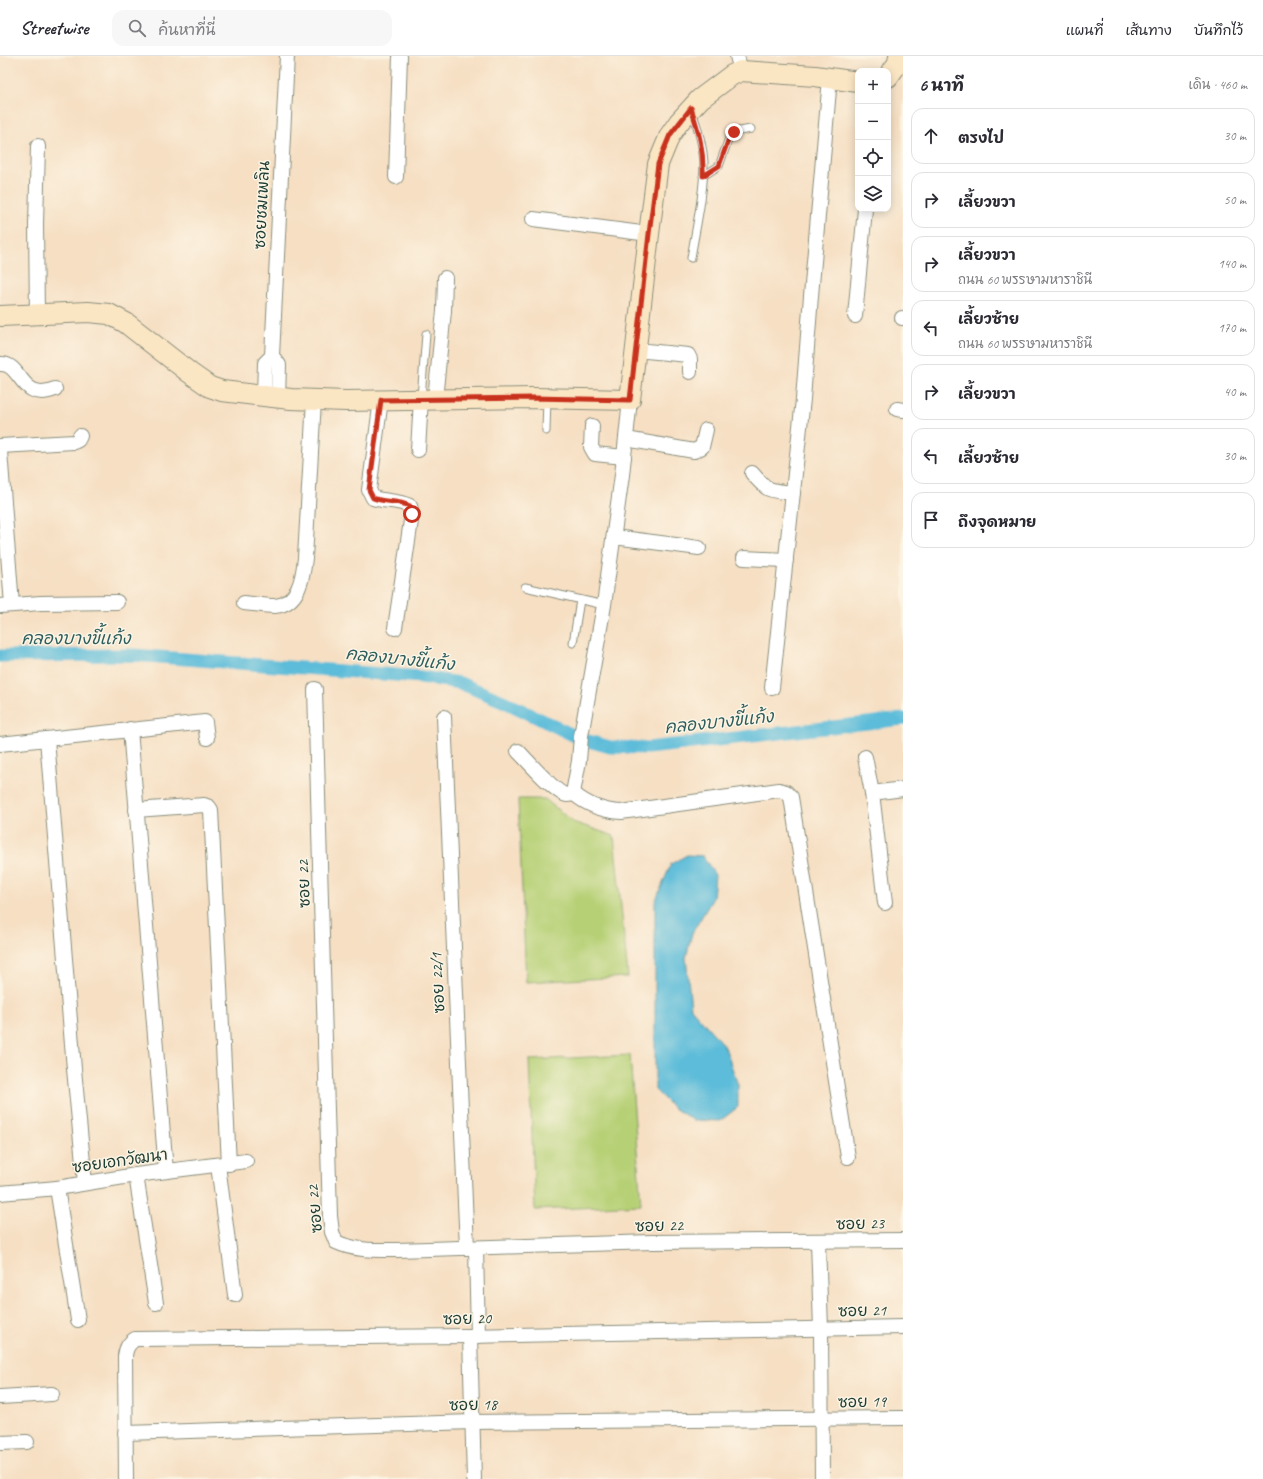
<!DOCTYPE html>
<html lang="th">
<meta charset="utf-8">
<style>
:root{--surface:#fff;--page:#f7f7f7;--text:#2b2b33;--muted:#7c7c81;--line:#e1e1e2}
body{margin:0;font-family:Caveat,"Playpen Sans Thai",sans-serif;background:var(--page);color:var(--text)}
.controls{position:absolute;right:12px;top:12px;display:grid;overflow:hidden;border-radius:8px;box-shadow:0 2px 10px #0003}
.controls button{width:36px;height:36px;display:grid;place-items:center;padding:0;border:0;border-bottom:1px solid var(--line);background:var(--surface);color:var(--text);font:20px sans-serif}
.stop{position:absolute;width:12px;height:12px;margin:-9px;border:3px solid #c8321e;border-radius:50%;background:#fff}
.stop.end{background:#c8321e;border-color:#fff;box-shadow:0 1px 4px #0008}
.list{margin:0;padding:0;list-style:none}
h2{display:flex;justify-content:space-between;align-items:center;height:52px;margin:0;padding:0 16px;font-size:17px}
h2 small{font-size:13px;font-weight:400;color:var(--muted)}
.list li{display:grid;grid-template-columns:26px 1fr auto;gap:12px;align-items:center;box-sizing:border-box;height:56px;margin:0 8px 8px;padding:0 8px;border:1px solid var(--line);border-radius:12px}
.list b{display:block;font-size:15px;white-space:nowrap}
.list p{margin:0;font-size:13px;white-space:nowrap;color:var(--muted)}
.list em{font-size:13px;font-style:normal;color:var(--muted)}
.icon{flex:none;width:22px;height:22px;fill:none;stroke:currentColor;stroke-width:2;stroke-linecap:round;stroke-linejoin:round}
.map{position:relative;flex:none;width:903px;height:1423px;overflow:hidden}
header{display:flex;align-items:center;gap:24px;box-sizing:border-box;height:56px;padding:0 20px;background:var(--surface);border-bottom:1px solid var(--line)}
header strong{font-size:19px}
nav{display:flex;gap:22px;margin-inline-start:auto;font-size:14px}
.search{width:280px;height:36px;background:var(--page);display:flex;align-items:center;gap:10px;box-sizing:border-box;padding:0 14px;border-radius:12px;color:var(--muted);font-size:15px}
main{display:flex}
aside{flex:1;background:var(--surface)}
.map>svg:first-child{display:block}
</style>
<header>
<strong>Streetwise</strong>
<div class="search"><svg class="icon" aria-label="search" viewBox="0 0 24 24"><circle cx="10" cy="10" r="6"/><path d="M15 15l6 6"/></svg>ค้นหาที่นี่</div>
<nav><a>แผนที่</a><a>เส้นทาง</a><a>บันทึกไว้</a></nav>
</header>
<main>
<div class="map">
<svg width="903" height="1423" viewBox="0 0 903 1423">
<rect width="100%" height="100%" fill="#fcf5e5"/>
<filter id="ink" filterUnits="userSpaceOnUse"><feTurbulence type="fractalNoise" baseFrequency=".025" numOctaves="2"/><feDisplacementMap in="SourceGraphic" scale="8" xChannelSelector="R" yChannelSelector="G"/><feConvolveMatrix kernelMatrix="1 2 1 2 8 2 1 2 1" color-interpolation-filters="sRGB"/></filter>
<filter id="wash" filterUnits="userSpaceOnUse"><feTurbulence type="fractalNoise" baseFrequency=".012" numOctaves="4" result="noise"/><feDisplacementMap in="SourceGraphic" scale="16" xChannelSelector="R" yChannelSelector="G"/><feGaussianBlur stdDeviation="0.9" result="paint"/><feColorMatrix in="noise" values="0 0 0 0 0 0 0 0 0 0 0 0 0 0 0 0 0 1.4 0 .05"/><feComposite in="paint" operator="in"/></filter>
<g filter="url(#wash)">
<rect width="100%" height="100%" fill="#f6dfc3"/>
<!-- green -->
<g fill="#b6d075" stroke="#6a8654">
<path d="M518,743H545L573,766L614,780L628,921L526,926Z"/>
<path d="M630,999L641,1149L535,1154L529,1004Z"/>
</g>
<!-- water -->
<path fill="#5bbcd9" stroke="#3d7c86" d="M687,799L703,800L715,819L713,842L692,877L686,902L691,952L725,991L738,1029V1051L720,1065L693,1064L672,1051L655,1034V846L671,808Z"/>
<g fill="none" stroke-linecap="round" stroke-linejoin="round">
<!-- canal -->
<path stroke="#5bbcd9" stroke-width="13" d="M0,600L133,599L421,621L460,627L505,646L581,683L610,691L648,692L903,663"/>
</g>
</g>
<g filter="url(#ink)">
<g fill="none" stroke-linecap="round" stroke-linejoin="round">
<!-- lane casing -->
<g stroke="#8a8e7c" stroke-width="9">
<g id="lane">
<path d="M703,120L719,110L729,82L734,76L751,73"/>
<path d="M691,202C696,171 704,138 704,106C703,88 698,72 692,55"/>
<path d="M421,342L426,278"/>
<path d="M546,375L547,343"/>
<path d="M525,531L604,549"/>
<path d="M573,587L580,544"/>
</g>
</g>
<!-- street casing -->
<g stroke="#8a8e7c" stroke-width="16">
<g id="street">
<path d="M737,0L741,15"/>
<path d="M396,121L400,0"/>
<path d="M533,163L649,178"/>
<path d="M37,259L36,168L38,90"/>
<path d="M855,260L865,153"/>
<path d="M902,262H903"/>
<path d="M636,294L688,299L690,303V316"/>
<path d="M0,308C22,306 20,347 55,333"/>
<path d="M264,340L265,307L272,300"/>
<path d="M278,342L279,309L272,300L287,0"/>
<path d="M435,343L444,255L445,222"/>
<path d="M381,344L369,434L373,442C387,446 397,444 410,450L412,458L395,572"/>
<path d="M897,353L903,354"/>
<path d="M592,370L591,391L595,398L624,401"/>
<path d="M626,383L694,395L702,391L706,374"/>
<path d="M0,390L74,386L78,384L80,380"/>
<path d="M418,394L421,343"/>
<path d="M0,395L12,549"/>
<path d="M752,417C769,437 769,434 793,437"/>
<path d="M614,481L699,492"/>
<path d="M744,502L786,504"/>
<path d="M244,547C254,548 265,550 275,550C299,548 303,521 305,502L314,344"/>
<path d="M0,550L41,547L117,546"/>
<path d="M772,632L803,343L811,240L830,22"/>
<path d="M315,633L330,1160L332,1176L336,1186C355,1195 376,1194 397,1194L652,1186L903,1184"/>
<path d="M444,661L467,1192"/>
<path d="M130,673L166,1115"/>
<path d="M47,683L74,1013L85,1127"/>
<path d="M0,688L205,666L207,682"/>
<path d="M518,695C527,704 556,738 567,739C571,739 570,739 573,737L579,705L581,680L604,549L622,419L630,344"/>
<path d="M865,701L872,737L885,847"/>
<path d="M573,737C587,749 602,755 621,756L779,734L786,736L791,741L848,1101"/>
<path d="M872,737L903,733"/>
<path d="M136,754L204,749L209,751L211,754L229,1108"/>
<path d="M218,1109L235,1239"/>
<path d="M136,1119L156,1247"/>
<path d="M57,1132L78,1264"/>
<path d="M0,1137L57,1132L136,1119L246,1105"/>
<path d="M818,1185L821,1273L822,1423"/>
<path d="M476,1192L478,1280"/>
<path d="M470,1280L474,1423"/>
<path d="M0,1341L52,1338"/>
<path d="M125,1377L473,1366L903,1362"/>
<path d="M0,1387L27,1386"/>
<path d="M126,1423L125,1300C126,1292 128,1288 135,1283L470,1280L903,1271"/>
</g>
</g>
<!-- secondary casing -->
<g stroke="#8a8e7c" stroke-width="22">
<g id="secondary">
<path d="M888,21L898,7L899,0"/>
<path d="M0,260L88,256L109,258L126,267L190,317L210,331L222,335L264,340L291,343L346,345L533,342L630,344L649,178L658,108L670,79L679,66L700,43L732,19L741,15L815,20L858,26"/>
</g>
</g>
<!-- lane -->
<use href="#lane" stroke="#fff" stroke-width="7"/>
<!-- street -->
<use href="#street" stroke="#fff" stroke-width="14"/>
<!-- secondary -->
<use href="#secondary" stroke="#fbe6c4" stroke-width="20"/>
</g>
</g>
<g fill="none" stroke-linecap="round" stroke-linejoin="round" filter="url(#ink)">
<!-- route -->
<path stroke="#c8321e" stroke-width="5" d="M412,458L410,450C397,444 387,447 373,442L369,434L381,344L533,342L630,344L649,178L658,108L670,79L691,52C699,76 704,95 703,120L719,110L729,82L734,76"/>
</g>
<g text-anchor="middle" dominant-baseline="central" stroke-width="3" stroke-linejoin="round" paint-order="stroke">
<!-- street labels -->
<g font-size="16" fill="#1f3d34" stroke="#fcf5e5">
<text transform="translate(262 149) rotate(-87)">ซอยชมเพลิน</text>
<text transform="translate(304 828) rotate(-92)">ซอย 22</text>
<text transform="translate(438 927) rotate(-93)">ซอย 22/1</text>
<text transform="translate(120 1105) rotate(-8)">ซอยเอกวัฒนา</text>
<text transform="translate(315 1153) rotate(-95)">ซอย 22</text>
<text transform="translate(860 1168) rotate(-1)">ซอย 23</text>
<text transform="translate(659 1170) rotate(-1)">ซอย 22</text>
<text transform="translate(862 1255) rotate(-1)">ซอย 21</text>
<text transform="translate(467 1263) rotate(-1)">ซอย 20</text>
<text transform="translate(862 1346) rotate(-1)">ซอย 19</text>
<text transform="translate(473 1349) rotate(-1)">ซอย 18</text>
</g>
<!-- water labels -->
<g font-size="17" font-style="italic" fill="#2e5d5d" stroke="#fcf5e5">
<text x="76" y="582">คลองบางขี้แก้ง</text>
<text transform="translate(400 603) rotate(6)">คลองบางขี้แก้ง</text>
<text transform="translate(719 666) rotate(-6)">คลองบางขี้แก้ง</text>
</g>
</g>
</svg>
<div class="controls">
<button>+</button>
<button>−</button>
<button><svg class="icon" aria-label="locate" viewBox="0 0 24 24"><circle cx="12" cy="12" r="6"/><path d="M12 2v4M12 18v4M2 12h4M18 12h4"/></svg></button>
<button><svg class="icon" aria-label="layers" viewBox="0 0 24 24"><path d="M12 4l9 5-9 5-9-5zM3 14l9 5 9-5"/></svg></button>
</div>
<div class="stop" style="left:412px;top:458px"></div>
<div class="stop end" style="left:734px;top:76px"></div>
</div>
<aside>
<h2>6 นาที<small>เดิน · 460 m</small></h2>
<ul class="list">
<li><svg class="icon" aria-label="ahead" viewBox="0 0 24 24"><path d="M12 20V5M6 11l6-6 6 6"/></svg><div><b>ตรงไป</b></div><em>30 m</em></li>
<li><svg class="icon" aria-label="right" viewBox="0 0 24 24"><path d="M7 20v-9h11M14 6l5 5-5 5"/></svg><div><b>เลี้ยวขวา</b></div><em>50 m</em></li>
<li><svg class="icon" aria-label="right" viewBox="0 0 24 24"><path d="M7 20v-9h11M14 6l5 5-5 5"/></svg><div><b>เลี้ยวขวา</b><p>ถนน 60 พรรษามหาราชินี</p></div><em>140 m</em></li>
<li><svg class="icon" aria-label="left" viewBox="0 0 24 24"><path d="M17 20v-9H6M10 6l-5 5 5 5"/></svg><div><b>เลี้ยวซ้าย</b><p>ถนน 60 พรรษามหาราชินี</p></div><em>170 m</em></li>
<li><svg class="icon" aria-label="right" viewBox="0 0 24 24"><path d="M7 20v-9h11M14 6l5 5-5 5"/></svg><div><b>เลี้ยวขวา</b></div><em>40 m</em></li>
<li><svg class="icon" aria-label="left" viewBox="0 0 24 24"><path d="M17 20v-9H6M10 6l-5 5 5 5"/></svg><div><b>เลี้ยวซ้าย</b></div><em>30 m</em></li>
<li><svg class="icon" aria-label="arrive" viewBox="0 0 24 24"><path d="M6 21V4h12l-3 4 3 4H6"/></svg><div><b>ถึงจุดหมาย</b></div></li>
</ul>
</aside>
</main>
